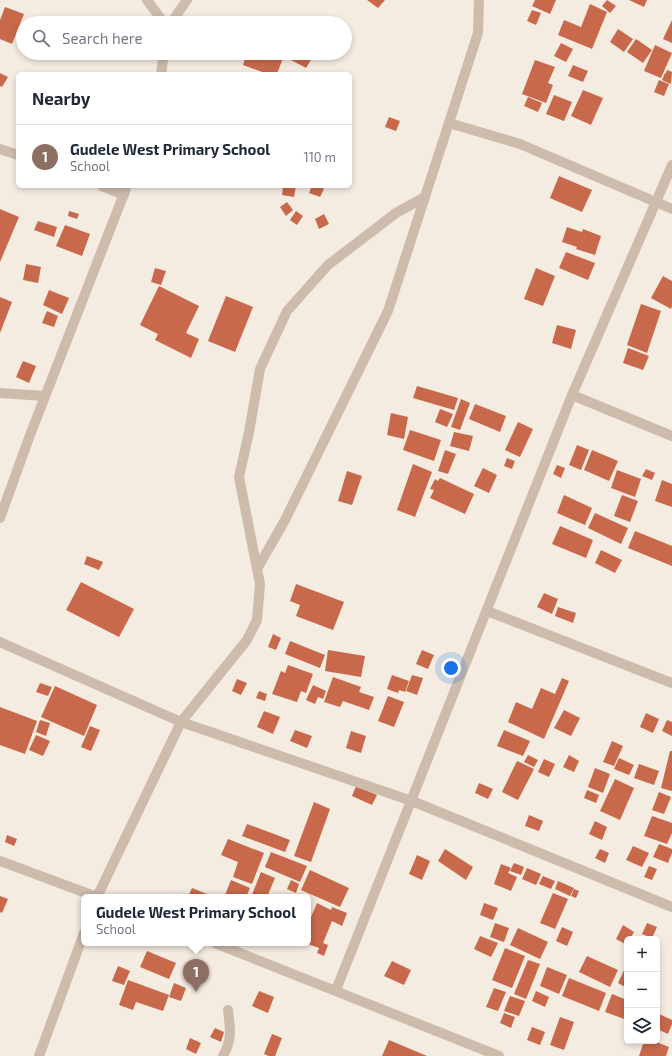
<!DOCTYPE html>
<meta charset="utf-8">
<style>
:root{--surface:#fff;--page:#f6f6f7;--text:#1f2937;--muted:#747a83;--line:#e0e1e3;--accent:#1f5a5e}
body{margin:0;font-family:"Exo 2",sans-serif;background:var(--page);color:var(--text)}
.controls{position:absolute;right:12px;bottom:12px;display:grid;overflow:hidden;border-radius:6px;box-shadow:0 2px 6px #0003}
.controls button{width:36px;height:36px;display:grid;place-items:center;padding:0;border:0;border-bottom:1px solid var(--line);background:var(--surface);color:var(--text);font:20px sans-serif}
.you{position:absolute;left:451px;top:668px;width:14px;height:14px;margin:-10px;border:3px solid #fff;border-radius:50%;background:#1a73e8;box-shadow:0 0 0 6px #1a73e833}
.badge{display:grid;place-items:center;width:26px;height:26px;border-radius:50%;background:var(--accent);color:#fff;font-size:13px;font-weight:700}
.pin{position:absolute;translate:-50% -33px;filter:drop-shadow(0 1px 2px #0008)}
.pin::after{content:'';position:absolute;top:21px;width:14px;height:12px;background:inherit;clip-path:polygon(0 0,100% 0,50% 100%)}
.popup{position:absolute;left:81px;top:894px;width:230px;height:52px;box-sizing:border-box;display:grid;place-content:center;border-radius:6px;background:var(--surface);filter:drop-shadow(0 1px 3px #0005);font-size:13px;white-space:nowrap;color:var(--muted)}
.popup b{font-size:15px;color:var(--text)}
.popup::after{content:'';position:absolute;left:50%;top:100%;margin-left:-8px;border:8px solid transparent;border-top-color:var(--surface)}
.list{margin:0;padding:0;list-style:none}
h2{display:flex;justify-content:space-between;align-items:center;height:52px;margin:0;padding:0 16px;font-size:17px}
h2 small{font-size:13px;font-weight:400;color:var(--muted)}
.list li{display:grid;grid-template-columns:26px 1fr auto;gap:12px;align-items:center;box-sizing:border-box;height:64px;padding:0 16px;border-top:1px solid var(--line)}
.list b{display:block;font-size:15px;white-space:nowrap}
.list p{margin:0;font-size:13px;white-space:nowrap;color:var(--muted)}
.list em{font-size:13px;font-style:normal;color:var(--muted)}
.icon{flex:none;width:22px;height:22px;fill:none;stroke:currentColor;stroke-width:2;stroke-linecap:round;stroke-linejoin:round}
.map{position:relative;flex:none;width:672px;height:1056px;overflow:hidden}
.search{position:absolute;background:var(--surface);box-shadow:0 2px 6px #0003;left:16px;top:16px;width:336px;height:44px;display:flex;align-items:center;gap:10px;box-sizing:border-box;padding:0 14px;border-radius:22px;color:var(--muted);font-size:15px}
.panel{position:absolute;background:var(--surface);box-shadow:0 2px 6px #0003;left:16px;top:72px;width:336px;height:116px;border-radius:6px}
.map>svg:first-child{display:block}
</style>
<div class="map">
<svg width="672" height="1056" viewBox="0 0 672 1056">
<rect width="100%" height="100%" fill="#f4ebe1"/>
<!-- building -->
<g fill="#c8694b">
<path d="M367,0H385L378,8Z"/>
<path d="M535,0H556L550,14L532,6Z"/>
<path d="M607,0L616,6L610,13L602,6Z"/>
<path d="M629,0H647L644,7Z"/>
<path d="M590,4L607,12L592,49L558,35L564,20L581,27Z"/>
<path d="M5,7L24,14L12,44L0,39V20Z"/>
<path d="M532,10L541,13L536,25L527,21Z"/>
<path d="M672,20V43L663,39Z"/>
<path d="M618,29L633,39L624,52L610,42Z"/>
<path d="M636,39L652,50L643,63L627,52Z"/>
<path d="M561,43L573,49L566,62L554,56Z"/>
<path d="M655,45L672,53L661,78L644,71Z"/>
<path d="M247,53H270L283,58L277,74H268L243,65Z"/>
<path d="M295,53H298L311,60L306,68L291,60Z"/>
<path d="M535,60L555,67L548,83L553,85L546,103L522,94Z"/>
<path d="M573,65L588,71L583,82L568,76Z"/>
<path d="M667,70L672,72L671,84L662,80L665,73H666Z"/>
<path d="M0,73L8,77L2,87L0,86Z"/>
<path d="M659,80L669,84L664,96L654,92Z"/>
<path d="M583,90L603,98L591,125L571,116Z"/>
<path d="M554,95L572,102L564,121L546,114Z"/>
<path d="M528,97L542,103L538,112L524,106Z"/>
<path d="M389,117L400,121L396,131L385,127Z"/>
<path d="M559,176L592,190L582,212L550,198Z"/>
<path d="M283,186H296L294,197L282,195Z"/>
<path d="M312,186H318L324,189L320,197L309,193Z"/>
<path d="M287,202L293,210L286,216L280,207Z"/>
<path d="M0,209L19,217L0,262Z"/>
<path d="M69,211L79,214L77,219L68,216Z"/>
<path d="M296,211L303,216L297,225L290,220Z"/>
<path d="M324,214L329,224L319,229L315,219Z"/>
<path d="M38,221L57,227L54,237L34,230Z"/>
<path d="M65,225L90,234L82,256L56,246Z"/>
<path d="M567,227L582,232L583,229L601,236L595,255L576,249L577,247L562,242Z"/>
<path d="M566,252L595,263L588,280L559,268Z"/>
<path d="M26,264L41,267L38,283L23,280Z"/>
<path d="M155,268L166,271L161,285L151,282Z"/>
<path d="M536,268L555,276L543,306L524,299Z"/>
<path d="M663,276L672,281V306L671,309L651,298Z"/>
<path d="M159,286L199,306L186,333L199,339L191,358L155,340L158,334L140,325Z"/>
<path d="M49,290L69,298L62,314L43,305Z"/>
<path d="M226,296L253,307L235,352L208,341Z"/>
<path d="M0,297L12,302L0,333Z"/>
<path d="M641,304L661,311L647,353L627,345Z"/>
<path d="M47,311L58,316L54,327L42,323Z"/>
<path d="M557,325L576,330L571,349L552,343Z"/>
<path d="M628,348L649,356L643,370L623,363Z"/>
<path d="M23,361L36,366L29,383L16,377Z"/>
<path d="M417,386L458,398L454,410L413,398Z"/>
<path d="M461,399L470,403L460,430L451,427Z"/>
<path d="M475,404L506,416L500,432L469,419Z"/>
<path d="M440,409L453,414L447,427L435,422Z"/>
<path d="M391,413L408,417L404,439L387,435Z"/>
<path d="M518,422L533,429L520,457L505,450Z"/>
<path d="M410,430L441,440L434,461L403,450Z"/>
<path d="M454,432L473,436L469,451L450,446Z"/>
<path d="M577,445L589,450L581,470L569,465Z"/>
<path d="M445,450L456,454L448,474L438,471Z"/>
<path d="M592,450L618,461L609,481L584,470Z"/>
<path d="M507,458L515,461L512,469L504,466Z"/>
<path d="M413,464L432,472L415,517L397,510Z"/>
<path d="M557,465L565,468L561,478L553,474Z"/>
<path d="M483,468L497,475L489,493L474,486Z"/>
<path d="M646,469L655,473L652,480L642,476Z"/>
<path d="M617,470L641,479L635,497L611,488Z"/>
<path d="M347,471L362,476L352,505L338,501Z"/>
<path d="M440,478L474,494L465,514L430,498L434,490L430,489L435,479L438,481Z"/>
<path d="M662,480L672,484V507L655,501Z"/>
<path d="M564,495L592,508L585,525L557,513Z"/>
<path d="M622,495L638,501L630,522L614,516Z"/>
<path d="M595,513L628,528L621,544L588,528Z"/>
<path d="M560,526L593,540L586,558L552,544Z"/>
<path d="M635,531L672,546V566L628,548Z"/>
<path d="M601,550L622,560L615,573L595,563Z"/>
<path d="M87,556L103,562L99,570L84,564Z"/>
<path d="M81,582L134,609L119,637L66,610Z"/>
<path d="M296,584L344,602L333,630L296,616L300,605L290,601Z"/>
<path d="M544,593L558,599L552,614L537,607Z"/>
<path d="M558,607L576,613L573,623L555,616Z"/>
<path d="M273,634L281,638L276,650L268,647Z"/>
<path d="M290,641L325,655L320,668L285,654Z"/>
<path d="M328,650L365,656L361,677L325,671Z"/>
<path d="M422,650L434,655L428,669L416,664Z"/>
<path d="M288,665L313,674L306,693L301,691L297,702L272,694L281,671L285,673Z"/>
<path d="M392,675L409,681L405,692L399,690L398,693L387,689Z"/>
<path d="M412,675L423,678L417,695L406,691Z"/>
<path d="M333,677L361,687L359,692L374,697L369,710L343,701L340,707L324,702Z"/>
<path d="M562,678L569,681L544,739L508,722L516,702L532,709L541,688L555,694Z"/>
<path d="M237,679L247,683L241,695L232,691Z"/>
<path d="M40,683L52,687L48,696L36,692Z"/>
<path d="M313,685L326,691L323,699L318,697L315,704L306,700Z"/>
<path d="M55,686L97,705L84,736L41,717Z"/>
<path d="M259,691L267,694L265,701L256,698Z"/>
<path d="M388,696L404,702L394,727L378,721Z"/>
<path d="M0,707L37,721L25,754L0,745Z"/>
<path d="M564,710L580,718L571,736L554,728Z"/>
<path d="M264,711L280,717L273,734L257,727Z"/>
<path d="M646,713L659,719L653,733L640,727Z"/>
<path d="M40,720L50,723L46,736L36,732Z"/>
<path d="M667,720L672,722V736L662,731Z"/>
<path d="M90,726L100,730L91,751L81,747Z"/>
<path d="M295,730L312,736L307,748L290,741Z"/>
<path d="M504,730L530,741L523,756L497,746Z"/>
<path d="M351,731L366,736L361,753L346,748Z"/>
<path d="M36,735L50,741L43,756L29,750Z"/>
<path d="M612,741L623,746L614,766L603,762Z"/>
<path d="M670,751H672V791L661,788Z"/>
<path d="M528,755L538,760L534,767L524,762Z"/>
<path d="M569,755L579,761L574,772L563,767Z"/>
<path d="M619,758L634,765L629,775L614,769Z"/>
<path d="M544,759L555,764L549,777L538,772Z"/>
<path d="M517,761L534,769L518,800L502,792Z"/>
<path d="M639,764L659,771L654,785L634,778Z"/>
<path d="M595,768L610,774L603,793L588,787Z"/>
<path d="M615,779L634,788L620,820L600,811Z"/>
<path d="M479,783L493,789L488,799L475,793Z"/>
<path d="M356,786L377,795L372,805L352,796Z"/>
<path d="M587,790L599,795L596,803L584,798Z"/>
<path d="M659,792L671,797L664,814L652,810Z"/>
<path d="M314,802L330,809L311,862L294,856Z"/>
<path d="M529,815L543,821L539,831L525,826Z"/>
<path d="M652,816L672,823V833L667,844L644,836Z"/>
<path d="M595,821L607,827L602,840L589,834Z"/>
<path d="M247,824L290,840L285,852L242,836Z"/>
<path d="M7,835L17,839L14,846L5,842Z"/>
<path d="M228,839L264,853L252,884L233,877L238,862L221,855Z"/>
<path d="M659,844L672,849V853L668,863L653,857Z"/>
<path d="M633,846L649,853L642,867L626,860Z"/>
<path d="M445,849L473,867L466,880L438,861Z"/>
<path d="M600,849L609,853L605,863L595,858Z"/>
<path d="M271,852L307,866L300,882L265,867Z"/>
<path d="M417,855L430,861L422,880L409,874Z"/>
<path d="M514,863L524,867L521,875L510,871Z"/>
<path d="M501,864L511,868L508,873L517,877L511,891L494,884Z"/>
<path d="M649,866L657,869L652,880L644,877Z"/>
<path d="M527,868L541,874L536,885L522,879Z"/>
<path d="M310,870L349,888L340,907L301,890Z"/>
<path d="M261,872L275,878L267,897H251Z"/>
<path d="M543,876L555,881L551,889L539,884Z"/>
<path d="M231,880L250,888L246,897H230L225,895Z"/>
<path d="M291,880L299,884L296,893L287,889Z"/>
<path d="M558,881L574,888L570,896L555,889Z"/>
<path d="M192,888L212,896V897H188Z"/>
<path d="M574,889L579,891L576,898L571,896Z"/>
<path d="M553,893L568,899L555,929L540,923Z"/>
<path d="M0,896L8,899L2,913L0,912Z"/>
<path d="M317,903L331,910L332,907L347,913L342,926L332,921L323,943L328,945L324,956L317,953L319,948L308,944V924Z"/>
<path d="M484,903L498,908L493,920L480,915Z"/>
<path d="M495,923L509,928L504,942L490,937Z"/>
<path d="M647,923L657,927L652,938L642,934Z"/>
<path d="M623,925L634,932L630,939H627V945L616,939Z"/>
<path d="M562,927L573,932L567,946L556,941Z"/>
<path d="M518,928L548,942L540,959L510,945Z"/>
<path d="M480,936L498,943L491,957L474,949Z"/>
<path d="M505,948L525,956L512,988L492,980Z"/>
<path d="M147,951L176,963L169,979L140,967Z"/>
<path d="M587,956L618,970L610,987L579,972Z"/>
<path d="M528,960L540,964L526,999L514,994Z"/>
<path d="M392,961L411,970L404,985L384,976Z"/>
<path d="M627,964V988L618,983Z"/>
<path d="M118,966L130,971L124,985L112,981Z"/>
<path d="M547,967L567,975L559,994L540,986Z"/>
<path d="M569,978L606,993L599,1011L562,996Z"/>
<path d="M128,980L169,995L163,1011L136,1002L133,1010L119,1005Z"/>
<path d="M174,983L186,988L181,1001L169,997Z"/>
<path d="M494,988L506,992L498,1011L486,1007Z"/>
<path d="M259,991L274,997L268,1013L252,1006Z"/>
<path d="M536,991L549,997L545,1007L532,1001Z"/>
<path d="M612,994L627,1000V1020L605,1012Z"/>
<path d="M510,996L525,1001L519,1016L504,1011Z"/>
<path d="M504,1013L515,1017L511,1028L500,1023Z"/>
<path d="M657,1013L672,1020V1024L668,1034L657,1029Z"/>
<path d="M560,1017L574,1022L564,1050L550,1045Z"/>
<path d="M532,1027L545,1032L540,1045L527,1040Z"/>
<path d="M215,1028L224,1032L221,1042L210,1037Z"/>
<path d="M272,1034L282,1038L275,1056H269L264,1054Z"/>
<path d="M190,1038L201,1043L196,1054L186,1049Z"/>
<path d="M389,1040L427,1056H382Z"/>
<path d="M644,1041H654L669,1047L666,1056H639Z"/>
</g>
<g fill="none" stroke-linecap="round" stroke-linejoin="round">
<!-- minor -->
<g stroke="#cdbbac" stroke-width="10">
<path d="M147,0L164,23"/>
<path d="M171,23L187,0"/>
<path d="M161,74L164,53"/>
<path d="M449,123L520,144L672,209"/>
<path d="M0,149L18,155"/>
<path d="M102,186L124,195"/>
<path d="M0,393L45,396"/>
<path d="M572,395L672,436"/>
<path d="M0,518L30,435L127,186"/>
<path d="M257,569L285,520L388,311L478,33L479,0"/>
<path d="M487,611L672,683"/>
<path d="M0,642L181,722L412,801L672,907"/>
<path d="M0,861L97,897"/>
<path d="M97,897L181,722L247,640L257,620L260,584L239,477L249,432L260,369L287,311L328,265L396,213L425,197"/>
<path d="M215,943L499,1056"/>
<path d="M336,990L572,395L672,165"/>
<path d="M39,1056L84,933"/>
<path d="M223,1056C233,1037 230,1030 228,1010"/>
</g>
</g>
</svg>
<div class="controls">
<button>+</button>
<button>−</button>
<button><svg class="icon" aria-label="layers" viewBox="0 0 24 24"><path d="M12 4l9 5-9 5-9-5zM3 14l9 5 9-5"/></svg></button>
</div>
<div class="you"></div>
<div class="pin badge" style="left:196px;top:992px;background:#8d6e63">1</div>
<div class="popup"><b>Gudele West Primary School</b>School</div>
<div class="search"><svg class="icon" aria-label="search" viewBox="0 0 24 24"><circle cx="10" cy="10" r="6"/><path d="M15 15l6 6"/></svg>Search here</div>
<section class="panel">
<h2>Nearby<small></small></h2>
<ul class="list">
<li><span class="badge" style="background:#8d6e63">1</span><div><b>Gudele West Primary School</b><p>School</p></div><em>110 m</em></li>
</ul>
</section>
</div>
